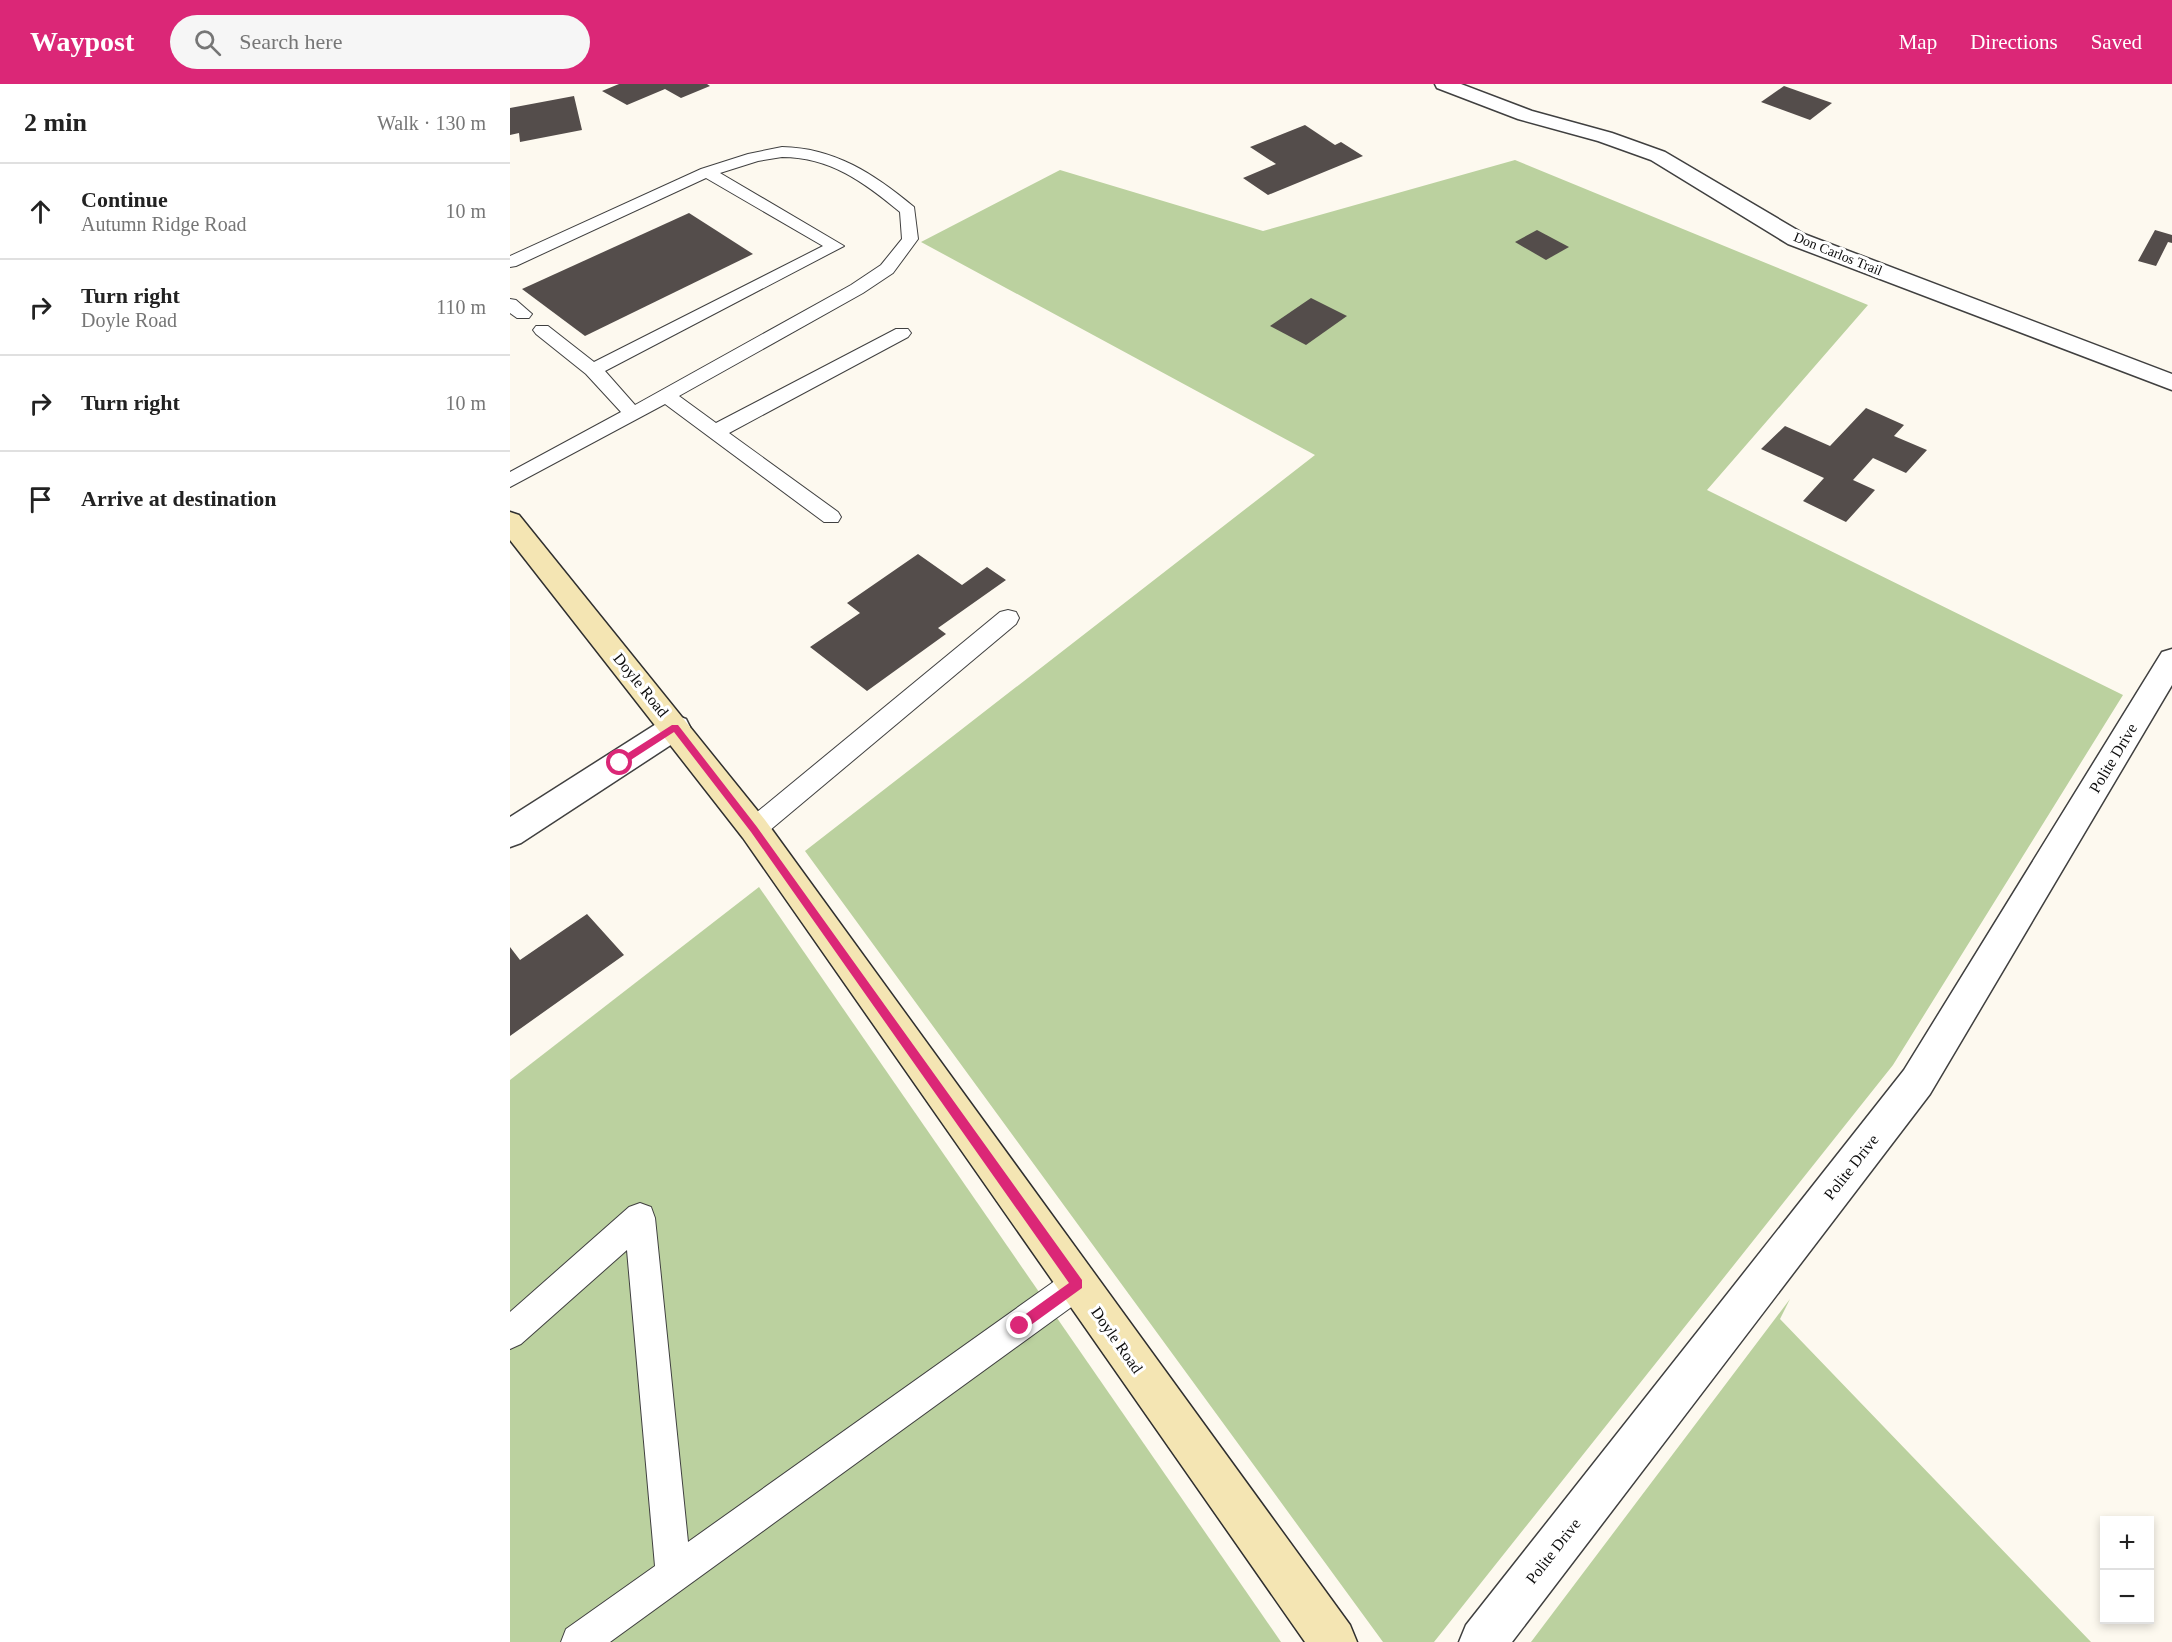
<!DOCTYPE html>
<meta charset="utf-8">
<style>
:root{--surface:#fff;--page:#f6f6f6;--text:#222;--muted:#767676;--line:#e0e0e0;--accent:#db2777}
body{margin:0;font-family:Georgia,serif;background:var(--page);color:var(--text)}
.controls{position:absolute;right:18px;bottom:18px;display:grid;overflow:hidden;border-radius:0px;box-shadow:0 3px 9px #0003}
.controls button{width:54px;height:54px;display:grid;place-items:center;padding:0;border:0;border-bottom:2px solid var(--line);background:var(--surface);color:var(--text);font:30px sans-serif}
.stop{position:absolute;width:18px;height:18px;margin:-14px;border:4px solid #db2777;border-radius:50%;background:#fff}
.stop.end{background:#db2777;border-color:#fff;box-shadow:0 2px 6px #0008}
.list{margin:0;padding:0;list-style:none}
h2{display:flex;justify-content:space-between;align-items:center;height:78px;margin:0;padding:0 24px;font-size:26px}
h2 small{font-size:20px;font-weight:400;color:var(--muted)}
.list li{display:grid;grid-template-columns:39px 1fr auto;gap:18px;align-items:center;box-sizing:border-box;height:96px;padding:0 24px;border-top:2px solid var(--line)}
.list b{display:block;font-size:22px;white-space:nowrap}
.list p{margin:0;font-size:20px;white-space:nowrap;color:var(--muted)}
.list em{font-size:20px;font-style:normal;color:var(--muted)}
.icon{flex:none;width:33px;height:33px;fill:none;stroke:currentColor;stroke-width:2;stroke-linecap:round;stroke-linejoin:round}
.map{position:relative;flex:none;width:1662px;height:1558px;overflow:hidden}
header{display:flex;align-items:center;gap:36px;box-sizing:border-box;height:84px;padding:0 30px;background:var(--accent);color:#fff}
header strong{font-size:28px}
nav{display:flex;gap:33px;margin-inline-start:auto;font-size:21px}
.search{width:420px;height:54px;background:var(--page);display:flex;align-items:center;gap:15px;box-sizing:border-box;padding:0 21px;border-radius:33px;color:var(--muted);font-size:22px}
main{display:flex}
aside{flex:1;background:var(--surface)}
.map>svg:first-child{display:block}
</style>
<header>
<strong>Waypost</strong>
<div class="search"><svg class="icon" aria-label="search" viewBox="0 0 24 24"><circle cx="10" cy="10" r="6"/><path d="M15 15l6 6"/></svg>Search here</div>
<nav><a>Map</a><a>Directions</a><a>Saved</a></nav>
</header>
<main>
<aside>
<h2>2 min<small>Walk · 130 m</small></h2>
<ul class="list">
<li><svg class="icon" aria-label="ahead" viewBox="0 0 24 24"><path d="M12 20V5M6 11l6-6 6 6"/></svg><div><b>Continue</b><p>Autumn Ridge Road</p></div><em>10 m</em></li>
<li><svg class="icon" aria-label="right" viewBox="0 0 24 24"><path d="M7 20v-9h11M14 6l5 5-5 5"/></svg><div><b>Turn right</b><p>Doyle Road</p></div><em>110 m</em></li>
<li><svg class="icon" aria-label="right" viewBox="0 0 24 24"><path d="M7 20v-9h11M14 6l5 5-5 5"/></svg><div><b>Turn right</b></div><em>10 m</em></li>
<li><svg class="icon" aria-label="arrive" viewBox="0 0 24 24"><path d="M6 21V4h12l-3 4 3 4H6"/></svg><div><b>Arrive at destination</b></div></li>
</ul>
</aside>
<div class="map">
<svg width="1662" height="1558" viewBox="0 0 1662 1558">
<rect width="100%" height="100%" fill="#fdf9ef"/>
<!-- forest -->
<g fill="#bbd19f">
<path d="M1005,76L1358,221L1197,406L1613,611L1383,981L924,1558H873L295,767L805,371L411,158L550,86L753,147Z"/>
<path d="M249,803L771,1558H0V996Z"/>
<path d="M1280,1215L1270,1235L1581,1558H1021Z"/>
</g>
<!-- building -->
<g fill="#544d4b">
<path d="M109,0H197L200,2L171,14L155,5L117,21L92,7Z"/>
<path d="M1274,2L1322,19L1300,36L1251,18Z"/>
<path d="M64,12L72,46L10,58L9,49L0,51V24Z"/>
<path d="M795,41L825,61L831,58L853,72L758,111L733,94L766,80L740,63Z"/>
<path d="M179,129L243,170L75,252L12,205Z"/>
<path d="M1027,146L1059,163L1036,176L1005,158Z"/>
<path d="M1645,146L1662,151V159L1658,158L1646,182L1628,177Z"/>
<path d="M801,214L837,232L796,261L760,242Z"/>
<path d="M1356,324L1394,341L1384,352L1417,366L1396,389L1363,374L1343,396L1365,406L1336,438L1293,417L1314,394L1251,365L1275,342L1320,362Z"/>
<path d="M408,470L452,501L477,483L496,496L428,544L436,550L357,607L300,563L350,529L337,519Z"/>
<path d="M77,830L114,871L0,952V863L10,876Z"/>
</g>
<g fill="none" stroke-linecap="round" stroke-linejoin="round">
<!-- service casing -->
<g stroke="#404040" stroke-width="2">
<g id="service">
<path d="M272,63C325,64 364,90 404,123L408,155L383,189L353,209L169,312L206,339L386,245H398L401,249L398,253L219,349L328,428L331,433L328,438H314L155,320L0,403V388L111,328L76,290L26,250L23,246L26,242H38L84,278L313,162L196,94L6,182L0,183V172L191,85L238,70ZM272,73C320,73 354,98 390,128L392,155L371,181L341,201L125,321L95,287L334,162L210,89L248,77Z"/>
<path d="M0,215L6,216L22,230L19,234H7L0,229Z"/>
<path d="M498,526L506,528L509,534L506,540L253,752L244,755L235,752L231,745L235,738L490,528Z"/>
<path d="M130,1119L141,1123L145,1134L178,1458L556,1189L567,1184L578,1189L583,1200L578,1211L100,1558H51L56,1545L145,1482L117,1166L11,1260L0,1265V1228L119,1123Z"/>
</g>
</g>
<!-- minor casing -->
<g stroke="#404040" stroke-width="3">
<g id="minor">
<path d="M925,0H951L1022,27L1102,49L1155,68L1294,150L1662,290V306L1278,160L1141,76L1088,57L1008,35L927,4Z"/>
<path d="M1662,565V601L1420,1010L1002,1558H949L956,1541L1394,986L1652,568Z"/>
<path d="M165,631L176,635L180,643L176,651L11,759L0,763V733L154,635Z"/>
</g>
</g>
<!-- secondary casing -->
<g stroke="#2f2f2f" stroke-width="3">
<path id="secondary" d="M0,428L9,431L255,736L840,1541L847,1558H795L233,754L0,456Z"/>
</g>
<!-- service -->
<use href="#service" fill="#fff" fill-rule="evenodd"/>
<!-- minor -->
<use href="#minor" fill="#fff" fill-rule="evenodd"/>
<!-- secondary -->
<use href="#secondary" fill="#f4e5b3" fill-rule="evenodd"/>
</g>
<!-- route -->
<path fill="#db2777" d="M162,641H168L247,743L572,1196V1204L514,1246H506V1237L559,1199L241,748L164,648L113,681H107V676Z"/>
<g text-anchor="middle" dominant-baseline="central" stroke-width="6" stroke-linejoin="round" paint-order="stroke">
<!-- far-street labels -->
<g font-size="14" fill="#0d0d0d" stroke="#fff">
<text transform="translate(1328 170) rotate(22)">Don Carlos Trail</text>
</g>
<!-- street labels -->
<g font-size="16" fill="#0d0d0d" stroke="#fff">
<text transform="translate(131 601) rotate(51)">Doyle Road</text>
<text transform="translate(1603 674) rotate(-59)">Polite Drive</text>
<text transform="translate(1341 1083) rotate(-52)">Polite Drive</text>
<text transform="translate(607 1256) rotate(55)">Doyle Road</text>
<text transform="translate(1043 1467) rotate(-52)">Polite Drive</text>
</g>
</g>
</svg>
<div class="controls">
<button>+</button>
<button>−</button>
</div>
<div class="stop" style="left:110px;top:679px"></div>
<div class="stop end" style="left:510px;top:1242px"></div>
</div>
</main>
